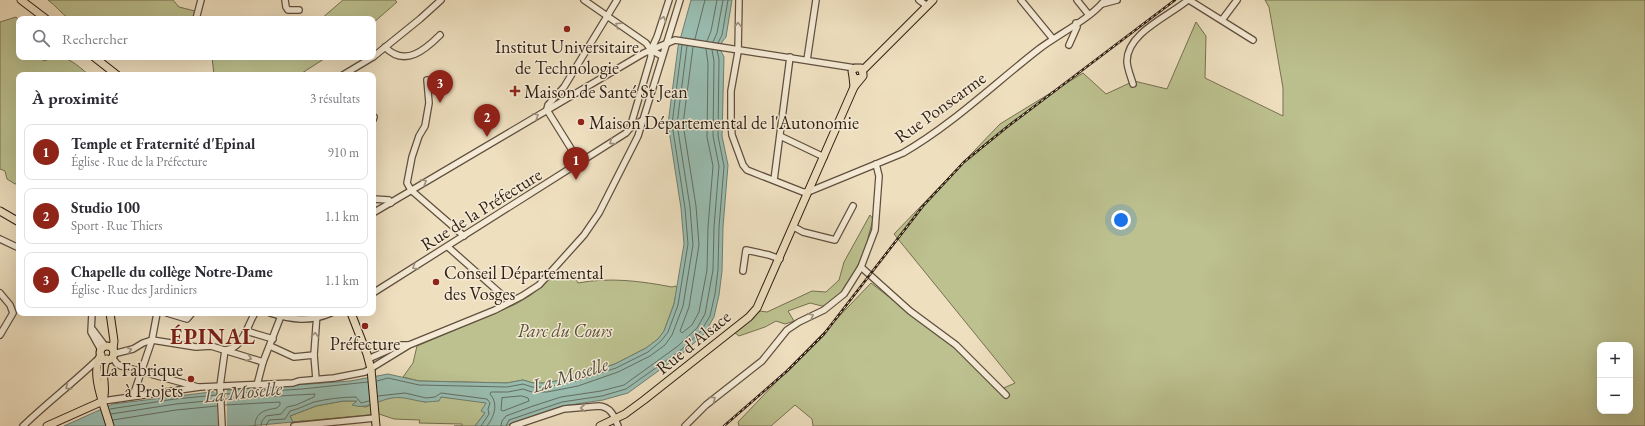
<!DOCTYPE html>
<html lang="fr">
<meta charset="utf-8">
<style>
:root{--surface:#fff;--page:#f7f7f7;--text:#2b2b33;--muted:#7c7c81;--line:#e1e1e2;--accent:#8f2418}
body{margin:0;font-family:"EB Garamond",serif;background:var(--page);color:var(--text)}
.controls{position:absolute;right:12px;bottom:12px;display:grid;overflow:hidden;border-radius:8px;box-shadow:0 4px 16px #0002}
.controls button{width:36px;height:36px;display:grid;place-items:center;padding:0;border:0;border-bottom:1px solid var(--line);background:var(--surface);color:var(--text);font:20px sans-serif}
.you{position:absolute;left:1121px;top:220px;width:14px;height:14px;margin:-10px;border:3px solid #fff;border-radius:50%;background:#1a73e8;box-shadow:0 0 0 6px #1a73e833}
.badge{display:grid;place-items:center;width:26px;height:26px;border-radius:50%;background:var(--accent);color:#fff;font-size:13px;font-weight:700}
.pin{position:absolute;translate:-50% -33px;filter:drop-shadow(0 1px 2px #0008)}
.pin::after{content:'';position:absolute;top:21px;width:14px;height:12px;background:inherit;clip-path:polygon(0 0,100% 0,50% 100%)}
.list{margin:0;padding:0;list-style:none}
h2{display:flex;justify-content:space-between;align-items:center;height:52px;margin:0;padding:0 16px;font-size:17px}
h2 small{font-size:13px;font-weight:400;color:var(--muted)}
.list li{display:grid;grid-template-columns:26px 1fr auto;gap:12px;align-items:center;box-sizing:border-box;height:56px;margin:0 8px 8px;padding:0 8px;border:1px solid var(--line);border-radius:8px}
.list b{display:block;font-size:15px;white-space:nowrap}
.list p{margin:0;font-size:13px;white-space:nowrap;color:var(--muted)}
.list em{font-size:13px;font-style:normal;color:var(--muted)}
.icon{flex:none;width:22px;height:22px;fill:none;stroke:currentColor;stroke-width:2;stroke-linecap:round;stroke-linejoin:round}
.map{position:relative;flex:none;width:1645px;height:426px;overflow:hidden}
.search{position:absolute;background:var(--surface);box-shadow:0 4px 16px #0002;left:16px;top:16px;width:360px;height:44px;display:flex;align-items:center;gap:10px;box-sizing:border-box;padding:0 14px;border-radius:8px;color:var(--muted);font-size:15px}
.panel{position:absolute;background:var(--surface);box-shadow:0 4px 16px #0002;left:16px;top:72px;width:360px;height:244px;border-radius:8px}
.map>svg:first-child{display:block}
</style>
<div class="map">
<svg width="1645" height="426" viewBox="0 0 1645 426">
<rect width="100%" height="100%" fill="#eedfbf"/>
<filter id="stains"><feTurbulence type="fractalNoise" baseFrequency=".005" numOctaves="4"/><feColorMatrix values="0 0 0 0 .2 0 0 0 0 .09 0 0 0 0 .02 0 0 0 .5 -.17"/></filter>
<radialGradient id="worn" r=".72"><stop offset=".6" stop-color="#630" stop-opacity="0"/><stop offset="1" stop-color="#630" stop-opacity=".3"/></radialGradient>
<!-- green -->
<g fill="#bcc18f" stroke="#767051" fill-rule="evenodd">
<path d="M48,0H173L179,7L195,11L194,19H69C61,13 56,6 48,0Z"/>
<path d="M343,0H395L397,2L373,23V19H321Z"/>
<path d="M1265,0H1645V426H813L812,419L795,405L771,426H739L738,422L871,283L960,352L997,391L1015,383L894,234L1000,124L1083,73L1106,94L1134,81L1167,89L1196,22L1206,36L1205,78L1283,116V88L1269,7ZM1600,345H1630V411H1600Z"/>
<path d="M16,17L19,20V57H39L44,61C65,52 73,62 89,75H19V183L15,184L7,179L5,171L0,169V22Z"/>
<path d="M212,57H327L299,75H214Z"/>
<path d="M870,215L873,219L868,238L870,241L861,265L836,304L822,306L810,303L788,311L794,321L785,324L776,321L765,327L739,336L734,332L760,311L767,312L812,291L826,292L839,280L844,262Z"/>
<path d="M574,275L578,283C609,277 641,281 672,287L676,286L677,289L674,304L664,331L658,339L646,348L615,364L575,377L546,383H533L523,380L507,383L419,381L403,377L413,363L417,346L516,304L531,295L551,278Z"/>
<path d="M393,397H405L425,402L440,397L475,400L487,403L485,413L475,426H454H462V424L419,423L420,420L394,419L379,414L293,422L290,416L316,406L343,401H357L353,405L366,407L380,400Z"/>
</g>
<!-- water -->
<path fill="#99bdb1" stroke="#6f7e72" d="M691,0H732L726,37L722,42L721,51L724,57L722,136L728,165L723,227L722,271L719,295L714,317L704,334L683,353L628,393L603,400L563,406L505,426H475L485,413L481,411L486,403L441,397L439,401C435,401 430,402 426,402C414,401 404,396 392,398C378,400 367,410 352,405L357,401H343L316,406L290,416L293,422L304,421L249,426H64L113,404L227,390L350,381L388,374L419,381L507,383L523,380L533,383H546L575,377L615,364L646,348L658,339L664,331L674,304L684,244L681,208L668,124L678,47Z"/>
<!-- pier -->
<path fill="#eedfbf" d="M227,390V426H218L216,393L213,391Z"/>
<g fill="none" stroke-linecap="round" stroke-linejoin="round">
<!-- shore -->
<g stroke="#646e62" stroke-width="1">
<path d="M695,39L705,0"/>
<path d="M707,41L711,31L717,0"/>
<path d="M713,42L717,33L723,0"/>
<path d="M718,43L722,35L728,0"/>
<path d="M693,47L683,124L696,206L699,245L689,307L680,331L682,333L692,325L699,312L707,270L708,227L713,166L707,137L708,63L706,49"/>
<path d="M377,381L388,378L419,385L507,387L523,384L532,387H547L576,381L616,368L648,352L661,341L668,332L678,305L688,244L685,208L672,124L682,45"/>
<path d="M224,394L302,389L368,382"/>
<path d="M378,396L405,393L426,398L435,397L441,393L487,399L490,403L488,409L489,414L481,426"/>
<path d="M522,396L528,398L529,401L503,411L501,410L502,398Z"/>
<path d="M224,399L315,394L314,397L296,405L287,407L281,414L266,416L262,421L261,426"/>
<path d="M225,405L280,402V405L277,408C265,410 255,412 255,426"/>
<path d="M110,409L175,399L217,395"/>
<path d="M111,414L176,404L217,400"/>
<path d="M113,420L176,410L217,406"/>
<path d="M266,426L269,420L285,419L290,411C299,409 306,405 314,402C327,399 342,397 356,397L361,403L369,401"/>
<path d="M487,426C494,417 499,404 490,394L491,392H508L523,389L532,392H547L578,386L618,372L650,356L665,345L672,335L683,306L693,245L690,207L677,124L687,46"/>
<path d="M501,426L502,421L506,416L533,406L561,397L601,391L624,385L678,346L697,328L705,314L713,270L714,227L719,166L713,136L714,61L712,50"/>
<path d="M506,426L509,420L562,402L602,396L626,389L681,350L701,331L710,316L715,294L718,270L719,227L724,166L718,136L719,59L717,50"/>
</g>
<!-- minor casing -->
<g stroke="#604f3e" stroke-width="8">
<g id="minor">
<path d="M285,0L286,7L288,10H299"/>
<path d="M584,0L646,43L651,50L662,56"/>
<path d="M739,0L738,52L731,91V123L732,135L743,165L747,170L803,192H808L903,153C953,124 994,84 1039,49C1059,34 1090,19 1105,0"/>
<path d="M919,0L927,6"/>
<path d="M1021,0L1053,39"/>
<path d="M1077,0L1089,15"/>
<path d="M1189,0L1253,40"/>
<path d="M1102,4L1117,0"/>
<path d="M196,19L201,0"/>
<path d="M1222,20L1237,0"/>
<path d="M1069,45L1077,27L1076,23"/>
<path d="M385,47C405,68 426,49 440,35"/>
<path d="M373,57L420,19L441,0"/>
<path d="M807,60L816,0"/>
<path d="M343,75L373,57"/>
<path d="M427,80L429,103L425,126L419,136L412,157L407,183L411,190L464,236"/>
<path d="M1133,84C1131,77 1127,68 1127,61C1127,33 1169,16 1188,0"/>
<path d="M547,109L548,105L564,87L617,0"/>
<path d="M547,110L580,163"/>
<path d="M373,120L374,117"/>
<path d="M630,128L651,57V50L657,37L669,0"/>
<path d="M780,136L824,157"/>
<path d="M774,180L790,57"/>
<path d="M373,199L389,200L391,203"/>
<path d="M373,213L644,53L675,40L855,68"/>
<path d="M794,227L803,232L835,240L853,206"/>
<path d="M0,239L19,248"/>
<path d="M448,247L510,302"/>
<path d="M861,267L910,311L956,345L1006,395"/>
<path d="M743,271L746,250L769,255L780,259"/>
<path d="M0,293L10,305L13,313L0,335"/>
<path d="M373,293L626,133L630,128L643,120"/>
<path d="M92,313L91,332L101,350"/>
<path d="M167,313L187,319L192,313"/>
<path d="M270,313C292,320 310,322 331,313"/>
<path d="M93,330L105,346"/>
<path d="M246,331L273,339"/>
<path d="M270,346L294,357L314,355"/>
<path d="M113,354L133,349L143,343L152,340L196,347L211,346L263,362"/>
<path d="M112,357L117,364L121,366L198,387"/>
<path d="M368,359L400,345H408"/>
<path d="M316,379L314,355L317,313"/>
<path d="M257,385L263,362L281,316"/>
<path d="M133,396L152,340L157,313"/>
<path d="M103,401L200,387L293,383L299,381L334,378L365,372L409,345L495,310L522,296L539,285L584,235L599,213L634,144L638,136L680,0"/>
<path d="M23,426C47,403 73,383 97,360"/>
<path d="M222,426L220,386L225,350C243,349 247,326 255,313"/>
<path d="M294,426L375,418"/>
<path d="M513,426L564,409L599,406C611,407 614,416 618,426"/>
<path d="M685,426L706,405L762,361L787,330L799,322L824,310L844,294L861,267L875,230L879,176L876,164"/>
</g>
</g>
<!-- major casing -->
<g stroke="#301f13" stroke-width="9">
<g id="major">
<path d="M21,0L46,19"/>
<path d="M94,57L117,75"/>
<path d="M863,70L933,0"/>
<path d="M853,77L854,87L863,76V74L861,68H855L852,71L853,77L857,79L861,78"/>
<path d="M0,211L19,222"/>
<path d="M110,313L114,341L113,349"/>
<path d="M351,313L367,354L371,369L376,426"/>
<circle cx="107" cy="353" r="7"/>
<path d="M101,355C89,373 105,407 110,426"/>
<path d="M103,401C108,386 99,374 107,359"/>
<path d="M47,426L103,401"/>
<path d="M600,426L625,414L644,400L749,317L757,308L854,87"/>
</g>
</g>
<!-- minor -->
<use href="#minor" stroke="#f4ead5" stroke-width="5.5"/>
<!-- major -->
<use href="#major" stroke="#eedfbf" stroke-width="7"/>
<!-- rail casing -->
<g stroke="#301f13" stroke-width="2.5">
<path id="rail" d="M724,426L787,371L824,334L923,206L964,162L1007,127L1175,0"/>
</g>
<!-- rail -->
<use href="#rail" stroke="#f4ead5" stroke-width="1" stroke-dasharray="3" stroke-linecap="butt"/>
</g>
<!-- one-way arrows -->
<defs><path id="oneway-chevron" d="M-2-3.5L2.5 0L-2 3.5" fill="none" stroke-width="1.6" stroke-linecap="round" stroke-linejoin="round"/></defs>
<g stroke="#9c8f7e">
<use href="#oneway-chevron" transform="translate(663 19) rotate(-72)"/>
<use href="#oneway-chevron" transform="translate(618 25) rotate(-146)"/>
<use href="#oneway-chevron" transform="translate(738 25) rotate(-91)"/>
<use href="#oneway-chevron" transform="translate(536 116) rotate(-31)"/>
<use href="#oneway-chevron" transform="translate(612 142) rotate(147)"/>
<use href="#oneway-chevron" transform="translate(424 182) rotate(-30)"/>
<use href="#oneway-chevron" transform="translate(415 267) rotate(148)"/>
<use href="#oneway-chevron" transform="translate(811 316) rotate(-25)"/>
<use href="#oneway-chevron" transform="translate(315 335) rotate(-86)"/>
<use href="#oneway-chevron" transform="translate(129 350) rotate(-18)"/>
<use href="#oneway-chevron" transform="translate(249 358) rotate(16)"/>
<use href="#oneway-chevron" transform="translate(68 387) rotate(143)"/>
<use href="#oneway-chevron" transform="translate(713 399) rotate(-37)"/>
<use href="#oneway-chevron" transform="translate(583 408) rotate(176)"/>
</g>
<!-- markers -->
<g fill="#8f2418" stroke="#f4ead5" stroke-width="1.5">
<circle cx="567" cy="29" r="4"/>
<path d="M513 85h4v4h4v4h-4v4h-4v-4h-4v-4h4z"/>
<circle cx="581" cy="122" r="4"/>
<circle cx="436" cy="282" r="4"/>
<circle cx="365" cy="326" r="4"/>
<circle cx="191" cy="379" r="4"/>
</g>
<g text-anchor="middle" dominant-baseline="central" stroke-width="3" stroke-linejoin="round" paint-order="stroke">
<!-- poi labels -->
<g font-size="18" fill="#301f13" stroke="#f4ead5" text-anchor="start">
<text x="567" y="46" text-anchor="middle">Institut Universitaire<tspan x="567" dy="21">de Technologie</tspan></text>
<text x="524" y="91">Maison de Santé St Jean</text>
<text x="589" y="122">Maison Départemental de l'Autonomie</text>
<text x="444" y="272">Conseil Départemental<tspan x="444" dy="21">des Vosges</tspan></text>
<text x="365" y="343" text-anchor="middle">Préfecture</text>
<text x="183" y="369" text-anchor="end">La Fabrique<tspan x="183" dy="21">à Projets</tspan></text>
</g>
<!-- street labels -->
<g font-size="18" fill="#301f13" stroke="#f4ead5">
<text transform="translate(940 107) rotate(-36)">Rue Ponscarme</text>
<text transform="translate(481 209) rotate(-32)">Rue de la Préfecture</text>
<text transform="translate(693 342) rotate(-39)">Rue d'Alsace</text>
</g>
<!-- park labels -->
<g font-size="18" font-style="italic" fill="#5a5038" stroke="#f4ead5">
<text x="565" y="330">Parc du Cours</text>
</g>
<!-- water labels -->
<g font-size="19" font-style="italic" fill="#504e42" stroke="#f4ead5">
<text transform="translate(570 375) rotate(-17)">La Moselle</text>
<text transform="translate(243 392) rotate(-6)">La Moselle</text>
</g>
<!-- district labels -->
<g font-size="22" font-weight="bold" letter-spacing="1" fill="#7a1f14" stroke="#f4ead5">
<text x="213" y="336">ÉPINAL</text>
</g>
</g>
<rect width="100%" height="100%" filter="url(#stains)"/>
<rect width="100%" height="100%" fill="url(#worn)"/>
</svg>
<div class="controls">
<button>+</button>
<button>−</button>
</div>
<div class="you"></div>
<div class="pin badge" style="left:576px;top:180px">1</div>
<div class="pin badge" style="left:487px;top:137px">2</div>
<div class="pin badge" style="left:440px;top:103px">3</div>
<div class="search"><svg class="icon" aria-label="search" viewBox="0 0 24 24"><circle cx="10" cy="10" r="6"/><path d="M15 15l6 6"/></svg>Rechercher</div>
<section class="panel">
<h2>À proximité<small>3 résultats</small></h2>
<ul class="list">
<li><span class="badge">1</span><div><b>Temple et Fraternité d'Epinal</b><p>Église · Rue de la Préfecture</p></div><em>910 m</em></li>
<li><span class="badge">2</span><div><b>Studio 100</b><p>Sport · Rue Thiers</p></div><em>1.1 km</em></li>
<li><span class="badge">3</span><div><b>Chapelle du collège Notre-Dame</b><p>Église · Rue des Jardiniers</p></div><em>1.1 km</em></li>
</ul>
</section>
</div>
